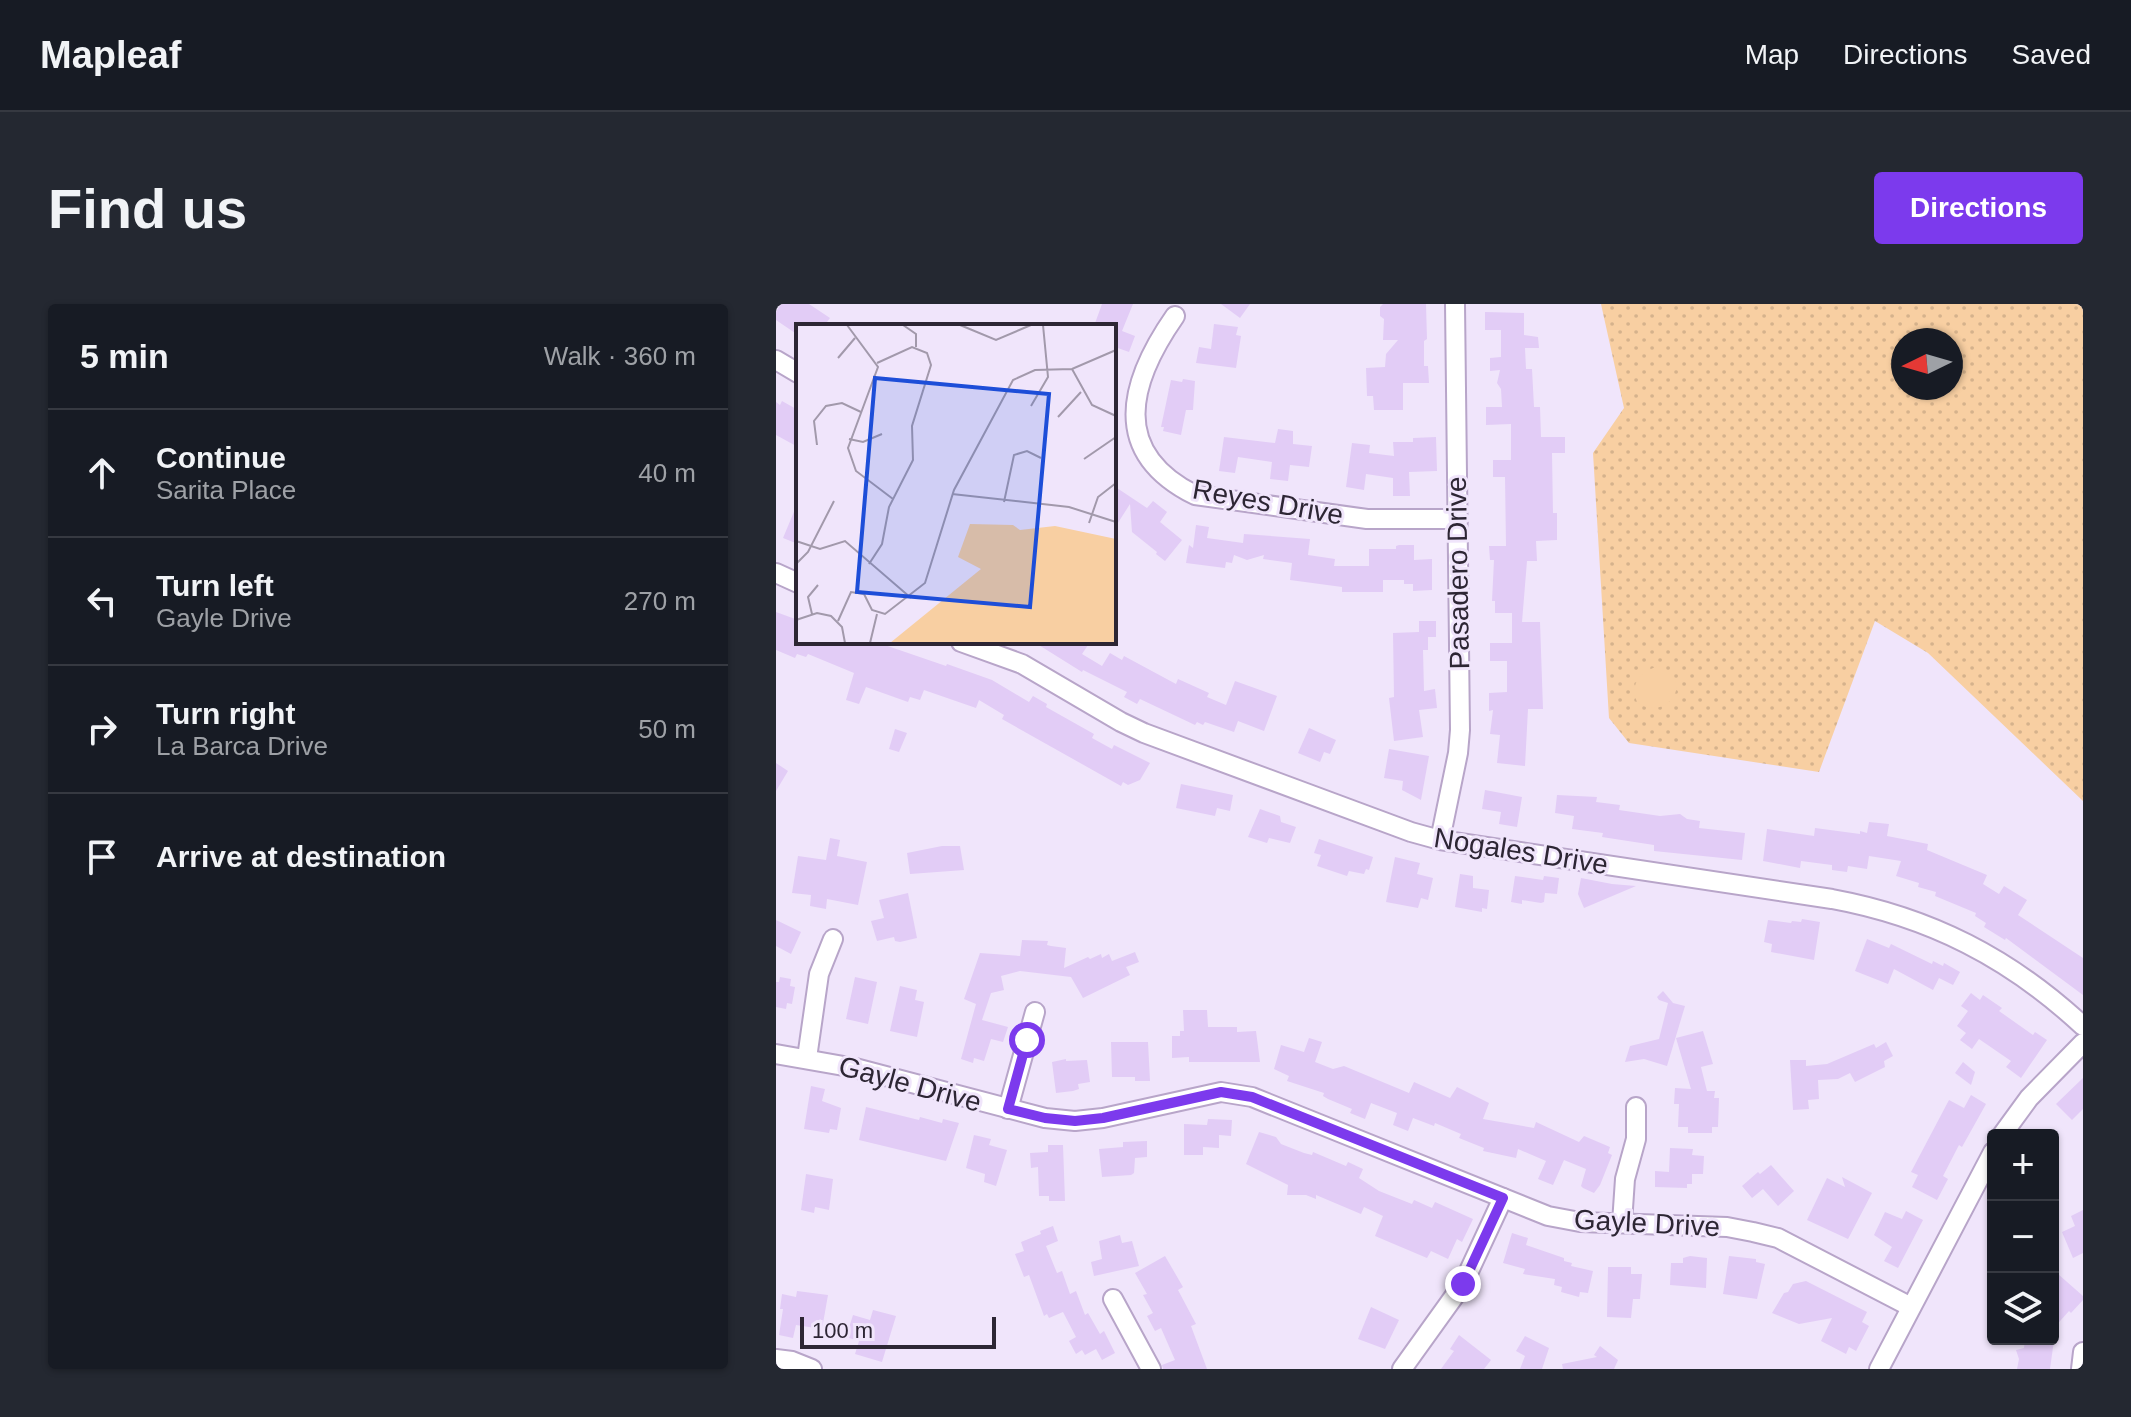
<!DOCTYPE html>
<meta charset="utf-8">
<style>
:root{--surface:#171b24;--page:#242831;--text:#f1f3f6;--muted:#9ea1a6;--line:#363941;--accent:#7c3aed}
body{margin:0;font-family:Arial,sans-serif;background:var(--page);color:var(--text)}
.controls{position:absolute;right:24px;bottom:24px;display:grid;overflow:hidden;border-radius:8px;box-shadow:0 2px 6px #0004}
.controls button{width:72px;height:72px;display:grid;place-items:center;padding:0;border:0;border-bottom:2px solid var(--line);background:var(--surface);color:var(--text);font:40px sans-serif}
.compass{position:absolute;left:1115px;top:24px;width:72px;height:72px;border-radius:50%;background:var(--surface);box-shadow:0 2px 6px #0004;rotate:265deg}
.scale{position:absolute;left:24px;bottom:20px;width:196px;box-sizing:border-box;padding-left:8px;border:4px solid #2d2634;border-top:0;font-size:22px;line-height:28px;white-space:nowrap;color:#2d2634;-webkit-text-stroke:6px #f0e5fb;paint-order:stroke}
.stop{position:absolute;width:24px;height:24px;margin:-18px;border:6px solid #7c3aed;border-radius:50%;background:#fff}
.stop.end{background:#7c3aed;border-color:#fff;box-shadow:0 2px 8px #0008}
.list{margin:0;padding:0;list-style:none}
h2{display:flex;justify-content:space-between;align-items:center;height:104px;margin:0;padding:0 32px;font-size:34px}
h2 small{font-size:26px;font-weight:400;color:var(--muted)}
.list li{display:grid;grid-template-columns:52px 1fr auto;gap:24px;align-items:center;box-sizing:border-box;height:128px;padding:0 32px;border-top:2px solid var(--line)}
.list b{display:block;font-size:30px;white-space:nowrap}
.list p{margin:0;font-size:26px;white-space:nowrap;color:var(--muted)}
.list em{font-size:26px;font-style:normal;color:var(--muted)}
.icon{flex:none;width:44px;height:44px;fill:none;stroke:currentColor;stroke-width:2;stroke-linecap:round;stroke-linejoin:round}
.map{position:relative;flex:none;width:1307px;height:1065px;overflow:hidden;border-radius:8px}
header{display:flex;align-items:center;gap:48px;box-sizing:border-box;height:112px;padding:0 40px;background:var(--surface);border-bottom:2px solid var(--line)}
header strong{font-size:38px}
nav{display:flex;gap:44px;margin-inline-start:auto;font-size:28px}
.intro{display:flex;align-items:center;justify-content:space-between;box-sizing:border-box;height:192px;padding:0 48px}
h1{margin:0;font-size:56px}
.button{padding:20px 36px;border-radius:8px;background:var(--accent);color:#fff;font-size:28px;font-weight:700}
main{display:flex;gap:48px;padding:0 48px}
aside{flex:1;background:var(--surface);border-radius:8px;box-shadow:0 2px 6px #0004}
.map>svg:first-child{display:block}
</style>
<header>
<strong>Mapleaf</strong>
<nav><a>Map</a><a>Directions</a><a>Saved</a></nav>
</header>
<div class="intro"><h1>Find us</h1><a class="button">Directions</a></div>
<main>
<aside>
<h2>5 min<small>Walk · 360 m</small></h2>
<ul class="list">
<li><svg class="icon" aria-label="ahead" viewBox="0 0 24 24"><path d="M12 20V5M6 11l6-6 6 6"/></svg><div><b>Continue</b><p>Sarita Place</p></div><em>40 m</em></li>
<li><svg class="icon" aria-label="left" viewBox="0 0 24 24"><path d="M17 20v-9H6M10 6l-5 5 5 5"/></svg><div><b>Turn left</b><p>Gayle Drive</p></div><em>270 m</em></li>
<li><svg class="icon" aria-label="right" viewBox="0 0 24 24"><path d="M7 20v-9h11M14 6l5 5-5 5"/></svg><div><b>Turn right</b><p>La Barca Drive</p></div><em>50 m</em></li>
<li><svg class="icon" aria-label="arrive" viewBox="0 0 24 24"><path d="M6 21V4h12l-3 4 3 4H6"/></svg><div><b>Arrive at destination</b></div></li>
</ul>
</aside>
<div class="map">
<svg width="1307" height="1065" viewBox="0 0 1307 1065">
<defs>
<pattern id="grass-dots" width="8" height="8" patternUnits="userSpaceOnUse" patternTransform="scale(2)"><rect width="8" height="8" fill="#f8cfa2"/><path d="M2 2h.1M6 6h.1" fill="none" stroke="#d5b28c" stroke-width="1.8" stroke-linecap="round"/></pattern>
</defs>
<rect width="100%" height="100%" fill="#f0e5fb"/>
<!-- grass -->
<path fill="url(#grass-dots)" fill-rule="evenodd" d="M825,0H1307V497L1152,349L1099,317L1043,468L853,439L833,414L817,149L848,104ZM1127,36H1175V84H1127Z"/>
<!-- pitch -->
<path fill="#f8cfa2" d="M883,362C922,379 887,419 861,398C853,379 865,367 883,362Z"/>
<!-- building -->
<g fill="#e2ccf6">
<path d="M5,0H33L54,14L48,22H22V31L0,16V8Z"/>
<path d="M326,0H357L346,27L359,32L353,48L339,43L338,45V22H318Z"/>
<path d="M445,0H474L464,14Z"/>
<path d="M607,0H650L651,35L648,37V62H652L653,79H627V106H598L597,92H591L590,64L609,63L610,50L622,36H607L608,15L604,12V3Z"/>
<path d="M709,8L748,9V31L762,33L763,44H749L750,65H756L758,103H764L765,133H789V149H776L777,209H781V236L760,237L761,257H751L746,318H764L767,405H752L749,462L721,459L724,431L714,430L717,406L713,407V389L731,388V357H714V339H736V309H719V297H716L718,256H714L713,242H730L729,173H717V156H735V120L710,121V103H726L725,85L721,79L724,66L714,67V54L725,53V26H709Z"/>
<path d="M438,20L462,23L460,31L465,32L460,64L420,59L423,43L435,45Z"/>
<path d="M407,75L419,77L417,106H410L405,131L387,127L388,123H385L395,76L406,78Z"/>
<path d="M6,97L22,106V143L0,131V98L4,101Z"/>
<path d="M502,125L517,127V140L536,142L533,163L514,161L512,177L494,175L496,158L462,153L459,169L443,167L448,133L499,139Z"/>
<path d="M660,133L661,167L633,168L634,192H617V174L590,170L588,186L570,183L576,139L594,141L593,149L618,152L617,138H637V134Z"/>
<path d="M338,182L371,204L377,197L391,208L384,218L406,236L389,257L380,250L381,248L356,228L354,200L338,225Z"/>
<path d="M22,198V240L7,234Z"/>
<path d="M420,221L433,223L431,234L467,239L468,230L534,235L532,251L559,255L558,262H593V245H620V242L623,241H638V256L656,255V286L637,287V280H628V276H607V288H566V283L514,276L516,259L487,255L488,251L471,256L458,251L456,259L450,258L449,264L410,259L413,241L417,244Z"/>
<path d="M0,308L22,316V338H100L170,362L171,360L216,376L253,398L257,392L271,400L270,403L318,430L316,434L336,445L338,441L374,459L364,476L352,481L347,478L345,482L226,415L228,411L203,396L200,404L148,386L144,396L134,393L132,398L90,383L83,400L70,396L78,369L32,350L30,353L21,350L19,354L0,346Z"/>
<path d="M643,317H660V333H652V346H647L648,387L659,385L661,404L643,406L647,433L618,437L613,394L618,393L617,329L643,328Z"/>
<path d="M258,338H314L306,350L326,362L334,349L346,356L348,352L400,380L402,375L433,389L431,393L450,401L459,377L501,392L488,427L462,417L458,428L429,418L427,421L421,418L419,421L364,395L361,400L348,393L351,388L307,366L306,368Z"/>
<path d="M533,424L560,436L554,450L548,448L544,458L522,449Z"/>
<path d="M119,425L131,429L123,448L113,445Z"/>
<path d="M613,445L653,452L645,496L626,486L627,477L608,474Z"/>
<path d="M0,459L12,467L0,487Z"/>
<path d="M405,480L457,491L454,507L441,504L439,512L400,504Z"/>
<path d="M709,486L746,493L741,523L723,520L725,508L706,505Z"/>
<path d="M781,491L821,493L820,498L844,501L843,506L884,512L904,510L911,515L924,517L923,524L969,529L966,556L878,547V541L826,533L827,529L796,525L798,512L779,509Z"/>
<path d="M484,505L504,512L505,518L520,523L514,539L493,534L491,539L472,533Z"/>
<path d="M1093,518L1113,520L1111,532L1152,540L1151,546L1211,571L1207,580L1223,590L1228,582L1251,596L1242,611L1307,654V691L1230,634L1229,636L1208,623L1210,619L1199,612L1200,609L1159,592L1160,588L1142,583L1143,579L1120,572L1125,557L1093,552L1091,565L1072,562L1071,568L1056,566V561L1025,557L1024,564L987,557L991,525L1038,532L1039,524L1084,530V527L1091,529Z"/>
<path d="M54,534L64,536L61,552L91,558L82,601L51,595L50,605L34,602L35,591L16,589L22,552L50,556Z"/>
<path d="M543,535L597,553L593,566L590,565L588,570L573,567L571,572L541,562L545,551L538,549Z"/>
<path d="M166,542H184L188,566L134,570L131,549Z"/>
<path d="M619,553L644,559L641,570L657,574L652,596L645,594L642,604L610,598Z"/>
<path d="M684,570L697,572V584L713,586L711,605L706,604V608L679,603Z"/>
<path d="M739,572L767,576L768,572L783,574L781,590L769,589L768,598L765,599L746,596V600L735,598Z"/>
<path d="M805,574L836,580L860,582L808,604L802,590Z"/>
<path d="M132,589L141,634L124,638L119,637L118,633L101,637L95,617L108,614L103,596Z"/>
<path d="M1026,615L1044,618L1038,656L995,648L996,640L988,638L992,616L1015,619L1016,617L1025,618Z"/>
<path d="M0,616L25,628L15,650L0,642Z"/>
<path d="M1091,635L1113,644L1115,640L1156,660L1157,657L1167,662L1168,659L1184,668L1177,681L1163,674L1157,686L1118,665L1112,680L1079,667Z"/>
<path d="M246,636L272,637L271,641L275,642L290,644L288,664L312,653L314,655L325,650L326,654L333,650L336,657L359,648L363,658L350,663L354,671L307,694L295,673L244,667L225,672L228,686L215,689L206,716L232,723L227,738L215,735L208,757L198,754L197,759L185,755L200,700L188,695L204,649L244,652Z"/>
<path d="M4,673L15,675L14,682L19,683L16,700L11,699L10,705L0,703V678H3Z"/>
<path d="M79,673L101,678L92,720L70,715Z"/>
<path d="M124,682L141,686L139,696L148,698L141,733L114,727Z"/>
<path d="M887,687L897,699L909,702L891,762L868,755L849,758L854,742L883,735L892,699L883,696L881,693Z"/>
<path d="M1195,689L1204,696L1207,691L1226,704L1223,707L1257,731L1259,728L1271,736L1245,774L1230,763L1235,757L1203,735L1196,745L1184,736L1190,729L1181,722L1192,707L1185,702Z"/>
<path d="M407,706H431L432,723H461V728L480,727L484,758H413V753L396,754V732H404V727H408Z"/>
<path d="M927,727L937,760L925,763L931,787H939L938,794H943L942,823H936V829H912V823H902L903,800H898L899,784L915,785L900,734Z"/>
<path d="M533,734L546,738L539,758L557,765L568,762L633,789L638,778L674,794L681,783L713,799L707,815L758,824L760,818L803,838L808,832L834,843L832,849L836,851L824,881L818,889L807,884L805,882L810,865L788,856L777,881L762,875L770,857L742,845L740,854L707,847L708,844L683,834L685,830L659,819L658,822L637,814L632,827L617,821L621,809L595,799L589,815L574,809L576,805L552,795L547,792L548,789L511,777L513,772L498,765L505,741L528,748Z"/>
<path d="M335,738H372L374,777H359V773H336Z"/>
<path d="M1110,738L1117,752L1108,757L1109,763L1079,778L1074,769L1062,775L1042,776L1043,795L1032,796L1033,805L1017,806L1014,756H1030V762L1051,760L1098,740L1100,744Z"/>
<path d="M290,755V757L311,756L314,778L302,780L303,785L297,787L280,789L276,758Z"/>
<path d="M1187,758L1199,768L1195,781L1179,769Z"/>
<path d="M1307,774V805L1296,816L1280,800Z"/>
<path d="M35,782L49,785L46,797L65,804L61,826L54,825L53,829L28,825Z"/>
<path d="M1195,791L1210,800L1186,843L1183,841L1167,872L1172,875L1161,896L1136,883L1142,871L1135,868L1173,796L1188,804Z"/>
<path d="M90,803L143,816L144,813L166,819L167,815L183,819L170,857L83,836Z"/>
<path d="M432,815L456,816L455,832L443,831V844L427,843V851H408V820L431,821Z"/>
<path d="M483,828L500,833L505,840L528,849L536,851L537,848L570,862L572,858L587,865L583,874L603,887L636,900L638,896L656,904L659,898L697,915L686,938L681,935L672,955L655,947L651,954L599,932L607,912L588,903L585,910L540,891V895L530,891H511L512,881L470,860Z"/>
<path d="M198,831L215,835L213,841L231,846L220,882L208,878L209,870L190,864Z"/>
<path d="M371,837V853L359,854L358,869L355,871L326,873L323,845L347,843V838Z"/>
<path d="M272,841H287L289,897H273V892H263L262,863L255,864L254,849L272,848Z"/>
<path d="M894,844L917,845L916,851L928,852L927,870H916V880H911V884L879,883V867L893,868Z"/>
<path d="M995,861L1018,887L1002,902L987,885L976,894L966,882L982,868L984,870Z"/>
<path d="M30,870L57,875L53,906L39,903L38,909L25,906Z"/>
<path d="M1066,873L1096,889L1072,935L1031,916L1051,874L1069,883Z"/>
<path d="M1307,906V949L1297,954L1286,928L1299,922L1295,912Z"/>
<path d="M1130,907L1147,916L1122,964L1108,957L1116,943L1098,931L1109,908L1126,915Z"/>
<path d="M277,922L282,937L270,942L281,969L286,967L294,990L300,987L309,1011L312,1009L324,1030L328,1027L339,1049L326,1056L320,1045L309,1051L306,1046L300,1050L293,1037L300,1033L287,1008L273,1014L271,1010L268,1012L253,971L248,973L239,950L248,947L245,938L265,930L264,927Z"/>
<path d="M736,929L752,934L750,941L788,954V957L796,959L795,962L817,967L812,989L804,988L803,993L785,988L786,983L778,981L779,975L747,970L749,965L727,959Z"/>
<path d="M344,931L346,939L356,937L363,962L318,972L315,958L326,955L323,937Z"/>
<path d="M389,952L407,983L402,986L420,1020L415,1022L431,1065H387L386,1061L399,1056L385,1024L379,1027L371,1012L377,1009L367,991L371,990L359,969Z"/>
<path d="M914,952L931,954L930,984L894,981L895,959H907V954Z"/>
<path d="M953,952L980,955V958L989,960L981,995L947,990Z"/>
<path d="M832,963H855V970H866L864,995H857L855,1014L831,1013Z"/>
<path d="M1282,970L1307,992V996L1295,1009L1293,1007L1277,1025V976Z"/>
<path d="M1030,977L1091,1008L1086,1018L1093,1022L1080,1047L1073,1043L1070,1050L1045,1037L1056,1014L1023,1020L996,1009L1008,989L1012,988L1017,980Z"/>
<path d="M21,987L52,991L46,1025L20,1021L17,1034L3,1031L7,1005H4L6,990L20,993Z"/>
<path d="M595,1003L623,1016L609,1045L582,1035Z"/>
<path d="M97,1006L120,1012L106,1058L79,1050L83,1037L70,1033L77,1011L94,1016Z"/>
<path d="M683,1031L715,1056L708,1065H665L678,1047L674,1045Z"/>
<path d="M749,1032L773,1044L766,1065H744L749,1052L740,1047Z"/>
<path d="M1249,1035L1278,1036L1274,1065H1241L1243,1055L1240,1046L1248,1044Z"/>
<path d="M824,1042L842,1056L838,1065H787L786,1060L821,1053L818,1051Z"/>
</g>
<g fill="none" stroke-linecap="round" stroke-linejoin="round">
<!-- minor casing -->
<g stroke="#b8a5c9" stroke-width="22">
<g id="minor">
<path d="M399,12C353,78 333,148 419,191L591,215H682"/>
<path d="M0,56L22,69"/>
<path d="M0,269L22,279"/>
<path d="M185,338L246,360L345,418L368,429L635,528L664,536L1056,595C1154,613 1234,654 1307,722"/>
<path d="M664,536L682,449L684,426L679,0"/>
<path d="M0,750L79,764L269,814L299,817L327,814L445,788L476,793L772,912L804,918L951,923L977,928L1002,934L1135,1003"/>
<path d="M31,754L43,670L57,635"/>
<path d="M232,805L259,708"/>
<path d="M1226,831L1253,794L1307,739"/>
<path d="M846,919L849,875L860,835V803"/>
<path d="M337,995L375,1065"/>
<path d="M0,1055L16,1057L36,1065"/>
<path d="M626,1065L687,980L727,894"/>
<path d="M1103,1065L1217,848"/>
<path d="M1305,1065L1307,1048"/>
</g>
</g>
<!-- minor -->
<use href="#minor" stroke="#fff" stroke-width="18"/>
</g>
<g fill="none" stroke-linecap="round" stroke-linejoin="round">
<!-- route -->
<path stroke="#7c3aed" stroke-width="10" d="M251,736L232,805L269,814L299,817L327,814L445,788L476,793L727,894L687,980"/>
</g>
<g text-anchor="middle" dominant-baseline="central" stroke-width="6" stroke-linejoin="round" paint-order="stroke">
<!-- street labels -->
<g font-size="28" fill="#2d2634" stroke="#f0e5fb">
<text transform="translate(492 198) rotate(10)">Reyes Drive</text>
<text transform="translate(682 269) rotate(-91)">Pasadero Drive</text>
<text transform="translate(745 547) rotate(9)">Nogales Drive</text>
<text transform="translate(134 780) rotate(15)">Gayle Drive</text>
<text transform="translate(871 919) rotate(3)">Gayle Drive</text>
</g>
</g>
<!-- overview -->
<g transform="translate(20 20)">
<rect width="320" height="320" fill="#f0e5fb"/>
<path d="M174,200L217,201L224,206L259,202L320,215V319H94L185,245L162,233Z" fill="#f8cfa2"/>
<path fill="none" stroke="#a299ab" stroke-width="2" d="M51,1L82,43L52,124L60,147L97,175M107,1L120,10V23M164,1L200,16L235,1M42,34L59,14M276,45L296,81L320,92M235,82L252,53L247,1M262,93L285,68M53,115L67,118L86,110M21,121L18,97L30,82L46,79L65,88M288,135L320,113M156,170L273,183L320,198M208,178L218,131L231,127L245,134M293,199L302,173L320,159M0,217L24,225L49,217L115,274M0,240L12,228L38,177M73,240L86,220L93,183L117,136L116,102L135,41L131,29L116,23L81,39M16,290L12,273L22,261M0,296L21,289L35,292L46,303L49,319M42,297L55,268L68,270L76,286L89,290L129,259L158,166L217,56L239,46L276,45L320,26M74,319L81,290"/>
<path fill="#1d4ed8" fill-opacity="0.15" stroke="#1d4ed8" stroke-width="4" d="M79,54L253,70L234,283L61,268Z"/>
<rect width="320" height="320" fill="none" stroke="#2d2634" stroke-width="4"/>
</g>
</svg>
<div class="controls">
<button>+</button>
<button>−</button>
<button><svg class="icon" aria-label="layers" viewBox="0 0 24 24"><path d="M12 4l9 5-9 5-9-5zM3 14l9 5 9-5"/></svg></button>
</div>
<svg class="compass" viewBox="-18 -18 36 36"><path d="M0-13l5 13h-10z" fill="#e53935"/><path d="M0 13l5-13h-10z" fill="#9ea1a6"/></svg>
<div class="scale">100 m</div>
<div class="stop" style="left:251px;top:736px"></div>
<div class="stop end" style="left:687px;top:980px"></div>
</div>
</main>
